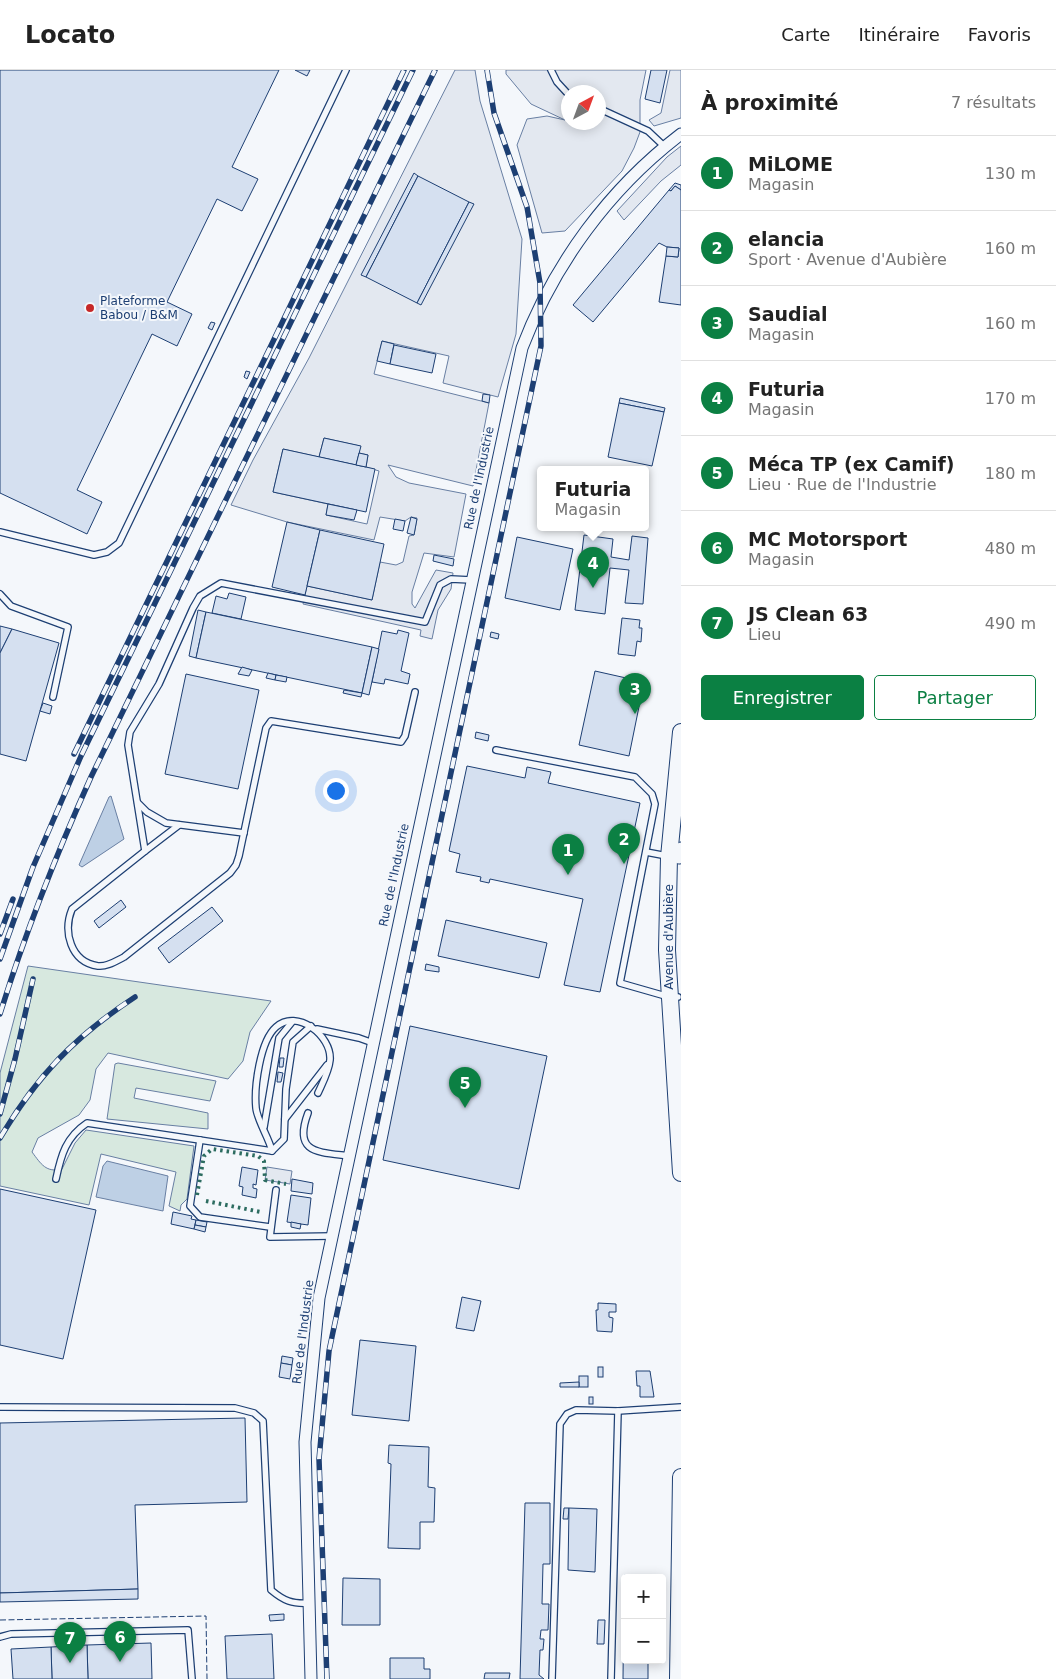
<!DOCTYPE html>
<html lang="fr">
<meta charset="utf-8">
<style>
:root{--surface:#fff;--page:#f2f2f2;--text:#222;--muted:#767676;--line:#e0e0e0;--accent:#0b8043}
body{margin:0;font-family:"DejaVu Sans",sans-serif;background:var(--page);color:var(--text)}
.controls{position:absolute;right:15px;bottom:15px;display:grid;overflow:hidden;border-radius:5px;box-shadow:0 2px 12px #0003}
.controls button{width:45px;height:45px;display:grid;place-items:center;padding:0;border:0;border-bottom:1px solid var(--line);background:var(--surface);color:var(--text);font:25px sans-serif}
.compass{position:absolute;left:561px;top:15px;width:45px;height:45px;border-radius:50%;background:var(--surface);box-shadow:0 2px 12px #0003;rotate:41deg}
.you{position:absolute;left:335px;top:720px;width:18px;height:18px;margin:-12px;border:4px solid #fff;border-radius:50%;background:#1a73e8;box-shadow:0 0 0 8px #1a73e833}
.badge{display:grid;place-items:center;width:32px;height:32px;border-radius:50%;background:var(--accent);color:#fff;font-size:16px;font-weight:700}
.pin{position:absolute;translate:-50% -41px;filter:drop-shadow(0 1px 2px #0008)}
.pin::after{content:'';position:absolute;top:26px;width:18px;height:15px;background:inherit;clip-path:polygon(0 0,100% 0,50% 100%)}
.popup{position:absolute;left:537px;top:396px;width:112px;height:65px;box-sizing:border-box;display:grid;place-content:center;border-radius:5px;background:var(--surface);filter:drop-shadow(0 1px 4px #0005);font-size:16px;white-space:nowrap;color:var(--muted)}
.popup b{font-size:19px;color:var(--text)}
.popup::after{content:'';position:absolute;left:50%;top:100%;margin-left:-10px;border:10px solid transparent;border-top-color:var(--surface)}
.list{margin:0;padding:0;list-style:none}
h2{display:flex;justify-content:space-between;align-items:center;height:65px;margin:0;padding:0 20px;font-size:21px}
h2 small{font-size:16px;font-weight:400;color:var(--muted)}
.list li{display:grid;grid-template-columns:32px 1fr auto;gap:15px;align-items:center;box-sizing:border-box;height:75px;padding:0 20px;border-top:1px solid var(--line)}
.list b{display:block;font-size:19px;white-space:nowrap}
.list p{margin:0;font-size:16px;white-space:nowrap;color:var(--muted)}
.list em{font-size:16px;font-style:normal;color:var(--muted)}
.actions{display:flex;gap:10px;padding:15px 20px}
.actions a{flex:1;padding:11px 0;border:1px solid var(--accent);border-radius:5px;text-align:center;font-size:18px;color:var(--accent)}
.actions .main{background:var(--accent);color:#fff}
.map{position:relative;flex:none;width:681px;height:1609px;overflow:hidden}
header{display:flex;align-items:center;gap:30px;box-sizing:border-box;height:70px;padding:0 25px;background:var(--surface);border-bottom:1px solid var(--line)}
header strong{font-size:24px}
nav{display:flex;gap:28px;margin-inline-start:auto;font-size:18px}
main{display:flex}
aside{flex:1;background:var(--surface)}
.map>svg:first-child{display:block}
</style>
<header>
<strong>Locato</strong>
<nav><a>Carte</a><a>Itinéraire</a><a>Favoris</a></nav>
</header>
<main>
<div class="map">
<svg width="681" height="1609" viewBox="0 0 681 1609">
<rect width="100%" height="100%" fill="#f4f7fb"/>
<!-- green -->
<g fill="#d7e8df" stroke="#687fa3">
<path d="M28,896L271,931L250,962L243,991L228,1009L108,983L96,999L90,1030L79,1045L38,1068L32,1082C41,1094 46,1103 62,1099L75,1073L86,1060L194,1076L187,1129L181,1135L180,1141L169,1136L176,1102L101,1084L89,1135L0,1116V1003Z"/>
<path d="M118,993L216,1011L210,1031L136,1018L134,1028L208,1043V1059L107,1049L115,994Z"/>
</g>
<!-- parking -->
<g fill="#e3e8f0" stroke="#687fa3" fill-rule="evenodd">
<path d="M455,0H475L480,31L522,169L516,264L498,327L443,313L449,286L382,271L374,304L489,333L473,416L388,395L396,407L409,413L466,424L454,487L424,483L412,522V534L415,538L436,500L453,503L451,519L438,540L432,569L420,566L421,560L303,534L307,516L372,530L380,492L396,495L403,492L409,466L414,465L417,448L411,447L405,451L380,447L374,470L287,452L231,435L253,390L309,288ZM324,368L360,376L359,383L368,385L366,397L379,401L367,454L326,445L328,434L273,422L283,379L319,387Z"/>
<path d="M506,0H646L640,30V62L634,78L622,101L565,161L542,163L517,75L527,49L547,46L565,50L531,34L506,4ZM568,22H598V52H568Z"/>
<path d="M670,0H681V48L654,56L649,50L661,43Z"/>
<path d="M681,76V95L661,111L624,150L617,141L667,87Z"/>
<path d="M267,1097L292,1101L290,1114L265,1110Z"/>
</g>
<!-- water -->
<g fill="#bed0e5" stroke="#687fa3">
<path d="M111,726L124,769L82,797L79,795L109,727Z"/>
<path d="M107,1091L168,1106L163,1141L96,1127L103,1096Z"/>
</g>
<!-- building -->
<g fill="#d5e0f0" stroke="#1d3f73">
<path d="M0,0H279L232,97L258,109L242,141L217,129L167,232L192,244L177,276L152,264L77,420L102,432L87,464L0,423Z"/>
<path d="M295,0H310L307,6Z"/>
<path d="M651,0H667L660,33L645,29Z"/>
<path d="M414,103L418,106L366,207L361,205Z"/>
<path d="M418,106L469,132L417,233L366,207Z"/>
<path d="M675,113L681,115V120L675,116L671,121L669,120Z"/>
<path d="M675,116L681,120V235L659,232L666,186L678,187L679,178L667,177L659,173L593,252L573,235L669,120L671,121Z"/>
<path d="M469,132L474,134L421,235L417,233Z"/>
<path d="M667,177L679,178L678,187L666,186Z"/>
<path d="M211,252L215,253L212,260L208,258Z"/>
<path d="M382,271L394,274L390,294L377,291Z"/>
<path d="M394,275L436,284L432,303L390,294Z"/>
<path d="M246,301L250,302L247,309L244,307Z"/>
<path d="M483,324L490,325L489,333L482,331Z"/>
<path d="M620,328L665,338L664,342L619,333Z"/>
<path d="M619,333L664,342L652,396L608,387Z"/>
<path d="M324,368L361,376L356,395L319,387Z"/>
<path d="M283,379L375,399L366,442L273,422Z"/>
<path d="M359,383L368,385L366,397L356,395Z"/>
<path d="M328,434L357,440L354,450L326,445Z"/>
<path d="M411,447L417,449L414,465L407,463Z"/>
<path d="M395,449L405,451L403,461L393,459Z"/>
<path d="M287,452L320,460L305,525L272,517Z"/>
<path d="M320,460L384,474L372,530L307,516Z"/>
<path d="M584,465L613,469L611,487L629,490L632,466L648,468L643,534L625,533L629,500L610,498L605,544L575,540Z"/>
<path d="M517,467L573,479L560,540L505,528Z"/>
<path d="M434,485L454,489L453,496L433,491Z"/>
<path d="M229,523L246,527L241,549L212,543L216,526L227,529Z"/>
<path d="M198,540L206,542L196,588L189,586Z"/>
<path d="M206,542L372,577L362,623L196,588Z"/>
<path d="M622,548L640,550L639,558H642L641,572L637,571L635,586L618,584Z"/>
<path d="M0,556L12,559L0,583Z"/>
<path d="M12,559L59,573L26,691L0,684V583Z"/>
<path d="M398,560L409,563L401,601L410,604L408,614L385,609L384,614L372,612L382,561L397,564Z"/>
<path d="M491,562L499,564L498,569L490,567Z"/>
<path d="M372,577L379,579L369,625L362,623Z"/>
<path d="M242,597L252,600L249,606L238,604Z"/>
<path d="M595,601L644,612L629,686L579,675Z"/>
<path d="M268,603L276,605L275,610L266,608Z"/>
<path d="M186,604L259,620L238,719L165,704Z"/>
<path d="M276,605L287,607L286,612L275,610Z"/>
<path d="M344,620L362,623L361,627L343,623Z"/>
<path d="M43,633L52,636L50,644L40,641Z"/>
<path d="M476,662L489,665L488,671L475,668Z"/>
<path d="M467,696L525,708L527,697L551,702L548,713L640,733L600,922L564,915L583,829L490,809L489,813L480,811L481,807L456,802L460,784L449,781Z"/>
<path d="M121,830L126,837L99,858L94,851Z"/>
<path d="M212,837L223,851L169,893L158,878Z"/>
<path d="M446,850L547,873L539,908L438,886Z"/>
<path d="M426,894L439,897V902L425,900Z"/>
<path d="M410,956L547,986L519,1119L383,1090Z"/>
<path d="M280,988H284L283,997H279Z"/>
<path d="M278,1002L283,1003L281,1012H277Z"/>
<path d="M242,1097L258,1100L256,1115L253,1114V1118L257,1119L256,1128L242,1125L243,1117L239,1116Z"/>
<path d="M292,1109L313,1113L312,1124L291,1121Z"/>
<path d="M0,1119L96,1140L63,1289L0,1275Z"/>
<path d="M291,1125L311,1128L308,1155L287,1152Z"/>
<path d="M173,1142L192,1146L191,1149L196,1150L194,1159L171,1154Z"/>
<path d="M196,1150L207,1152L206,1157L195,1155Z"/>
<path d="M291,1152L301,1154L300,1159L291,1157Z"/>
<path d="M195,1155L206,1157L205,1162L194,1159Z"/>
<path d="M462,1227L481,1231L474,1261L456,1258Z"/>
<path d="M598,1233L616,1234V1242H609V1247L613,1248L612,1262L597,1261L596,1240H598Z"/>
<path d="M360,1270L416,1276L409,1351L352,1345Z"/>
<path d="M282,1286L293,1288L292,1295L281,1293Z"/>
<path d="M281,1293L292,1295L290,1309L279,1307Z"/>
<rect x="598" y="1297" width="5" height="10"/>
<path d="M636,1301H650L654,1327H640V1316H637Z"/>
<rect x="579" y="1306" width="9" height="11"/>
<path d="M579,1312V1317H560V1313Z"/>
<rect x="589" y="1327" width="4" height="7"/>
<path d="M245,1348L247,1432L135,1435L138,1519L0,1523V1353Z"/>
<path d="M389,1375L429,1377L428,1417L435,1418L434,1452H420V1479L388,1478L391,1394L388,1393Z"/>
<path d="M525,1433H550V1494H543L542,1534H549L548,1560H541L540,1569H544L543,1580H540L539,1605L544,1609H520Z"/>
<path d="M564,1438H569L568,1449H563Z"/>
<path d="M569,1438L597,1439L595,1502L568,1500Z"/>
<path d="M624,1505H650V1508H625L624,1516Z"/>
<path d="M343,1508L380,1509V1555H342Z"/>
<path d="M624,1516L625,1590H648V1609H623Z"/>
<path d="M138,1519V1529L0,1532V1523Z"/>
<path d="M284,1544V1550L270,1551L269,1545Z"/>
<path d="M598,1550H605L604,1574H597Z"/>
<path d="M272,1564L274,1609H227L225,1566Z"/>
<path d="M151,1573L152,1609H88L87,1575Z"/>
<path d="M87,1575L88,1609H52L51,1577Z"/>
<path d="M51,1577L52,1609H13L11,1579Z"/>
<path d="M390,1588H424V1599H430V1609H390Z"/>
<path d="M485,1603H510L509,1609H484Z"/>
</g>
<g fill="none" stroke-linecap="round" stroke-linejoin="round">
<!-- service casing -->
<g stroke="#1d3f73" stroke-width="8">
<g id="service">
<path d="M551,0L557,12L568,24"/>
<path d="M598,38L648,61L665,77"/>
<path d="M0,462L94,485L107,482L119,473L346,0"/>
<path d="M0,524L11,536L68,557L53,627"/>
<path d="M415,622L405,666L401,672L271,651L266,658L239,786L236,795L230,803L124,887C116,891 107,897 98,896C70,892 63,861 72,839L145,781L128,675L130,662L159,614L193,538L200,526L221,513L425,552L440,515L451,509L471,510"/>
<path d="M496,680L635,707L652,724L655,734L620,913L669,927H678"/>
<path d="M138,733L147,742L166,753L244,763"/>
<path d="M145,781L179,755"/>
<path d="M646,782L667,786"/>
<path d="M311,956L293,972L286,1019L284,1069L272,1081C269,1068 257,1050 256,1038C254,1017 260,971 276,957C297,938 332,966 330,990C329,1001 323,1012 318,1023"/>
<path d="M317,959L359,968L373,973"/>
<path d="M308,1043C293,1083 317,1082 349,1086"/>
<path d="M285,1049L327,995"/>
<path d="M264,1057L279,968L292,952"/>
<path d="M200,1070L190,1136L200,1147L270,1157"/>
<path d="M56,1109C61,1085 66,1067 87,1053L272,1081"/>
<path d="M276,1120L270,1167L332,1166"/>
<path d="M0,1337L235,1338L254,1343L263,1351L271,1520C284,1531 292,1534 309,1533"/>
<path d="M0,1567L11,1564L188,1560L192,1609"/>
<path d="M552,1609L560,1354L567,1344L576,1340L618,1341L681,1337"/>
<path d="M611,1609L618,1341"/>
</g>
</g>
<!-- minor casing -->
<g stroke="#1d3f73" stroke-width="13">
<g id="minor">
<path d="M679,788L681,778"/>
<path d="M311,1609L305,1372L319,1228L522,278C554,194 609,119 681,64"/>
</g>
</g>
<!-- secondary casing -->
<g stroke="#1d3f73" stroke-width="18">
<g id="secondary">
<path d="M681,662L669,787L667,880L681,1103"/>
<path d="M678,1609L681,1407"/>
</g>
</g>
<!-- service -->
<use href="#service" stroke="#f4f7fb" stroke-width="5.5"/>
<!-- minor -->
<use href="#minor" stroke="#f4f7fb" stroke-width="11"/>
<!-- secondary -->
<use href="#secondary" stroke="#f4f7fb" stroke-width="16"/>
<!-- rail casing -->
<g stroke="#1d3f73" stroke-width="5.5">
<g id="rail">
<path d="M74,684L404,0"/>
<path d="M0,864L13,829"/>
<path d="M0,889L33,797L81,686L413,0"/>
<path d="M0,944C25,863 56,785 91,707L435,0"/>
<path d="M0,1044L15,989L33,909"/>
<path d="M0,1068C37,1006 74,967 135,927"/>
<path d="M327,1609L319,1389L329,1281L541,276L540,213L527,137L494,43L487,0"/>
</g>
</g>
<!-- rail -->
<use href="#rail" stroke="#f4f7fb" stroke-width="4" stroke-dasharray="11" stroke-linecap="butt"/>
<!-- hedge -->
<g stroke="#2c6c60" stroke-width="4" stroke-dasharray="2.5 4" stroke-linecap="butt">
<path d="M197,1125L204,1086L212,1079L258,1086L264,1091L265,1110L286,1114"/>
<path d="M206,1131L261,1142"/>
</g>
<!-- fence -->
<path stroke="#1d3f73" stroke-width="1" stroke-dasharray="6 2.5" stroke-linecap="butt" d="M0,1550L206,1546L207,1609"/>
</g>
<!-- markers -->
<circle fill="#c62828" stroke="#f4f7fb" stroke-width="2" cx="90" cy="238" r="5"/>
<g text-anchor="middle" dominant-baseline="central" stroke-width="4" stroke-linejoin="round" paint-order="stroke">
<!-- poi labels -->
<g font-size="12" fill="#1d3f73" stroke="#f4f7fb" text-anchor="start">
<text x="100" y="231">Plateforme<tspan x="100" dy="14">Babou / B&amp;M</tspan></text>
</g>
<!-- street labels -->
<g font-size="12" fill="#1d3f73" stroke="#f4f7fb">
<text transform="translate(479 408) rotate(-78)">Rue de l'Industrie</text>
<text transform="translate(394 805) rotate(-78)">Rue de l'Industrie</text>
<text transform="translate(669 867) rotate(-90)">Avenue d'Aubière</text>
<text transform="translate(303 1262) rotate(-83)">Rue de l'Industrie</text>
</g>
</g>
</svg>
<div class="controls">
<button>+</button>
<button>−</button>
</div>
<svg class="compass" viewBox="-18 -18 36 36"><path d="M0-13l5 13h-10z" fill="#e53935"/><path d="M0 13l5-13h-10z" fill="#767676"/></svg>
<div class="you"></div>
<div class="pin badge" style="left:568px;top:805px">1</div>
<div class="pin badge" style="left:624px;top:794px">2</div>
<div class="pin badge" style="left:635px;top:644px">3</div>
<div class="pin badge" style="left:593px;top:518px">4</div>
<div class="popup"><b>Futuria</b>Magasin</div>
<div class="pin badge" style="left:465px;top:1038px">5</div>
<div class="pin badge" style="left:120px;top:1592px">6</div>
<div class="pin badge" style="left:70px;top:1593px">7</div>
</div>
<aside>
<h2>À proximité<small>7 résultats</small></h2>
<ul class="list">
<li><span class="badge">1</span><div><b>MiLOME</b><p>Magasin</p></div><em>130 m</em></li>
<li><span class="badge">2</span><div><b>elancia</b><p>Sport · Avenue d'Aubière</p></div><em>160 m</em></li>
<li><span class="badge">3</span><div><b>Saudial</b><p>Magasin</p></div><em>160 m</em></li>
<li><span class="badge">4</span><div><b>Futuria</b><p>Magasin</p></div><em>170 m</em></li>
<li><span class="badge">5</span><div><b>Méca TP (ex Camif)</b><p>Lieu · Rue de l'Industrie</p></div><em>180 m</em></li>
<li><span class="badge">6</span><div><b>MC Motorsport</b><p>Magasin</p></div><em>480 m</em></li>
<li><span class="badge">7</span><div><b>JS Clean 63</b><p>Lieu</p></div><em>490 m</em></li>
</ul>
<div class="actions"><a class="main">Enregistrer</a><a>Partager</a></div>
</aside>
</main>
